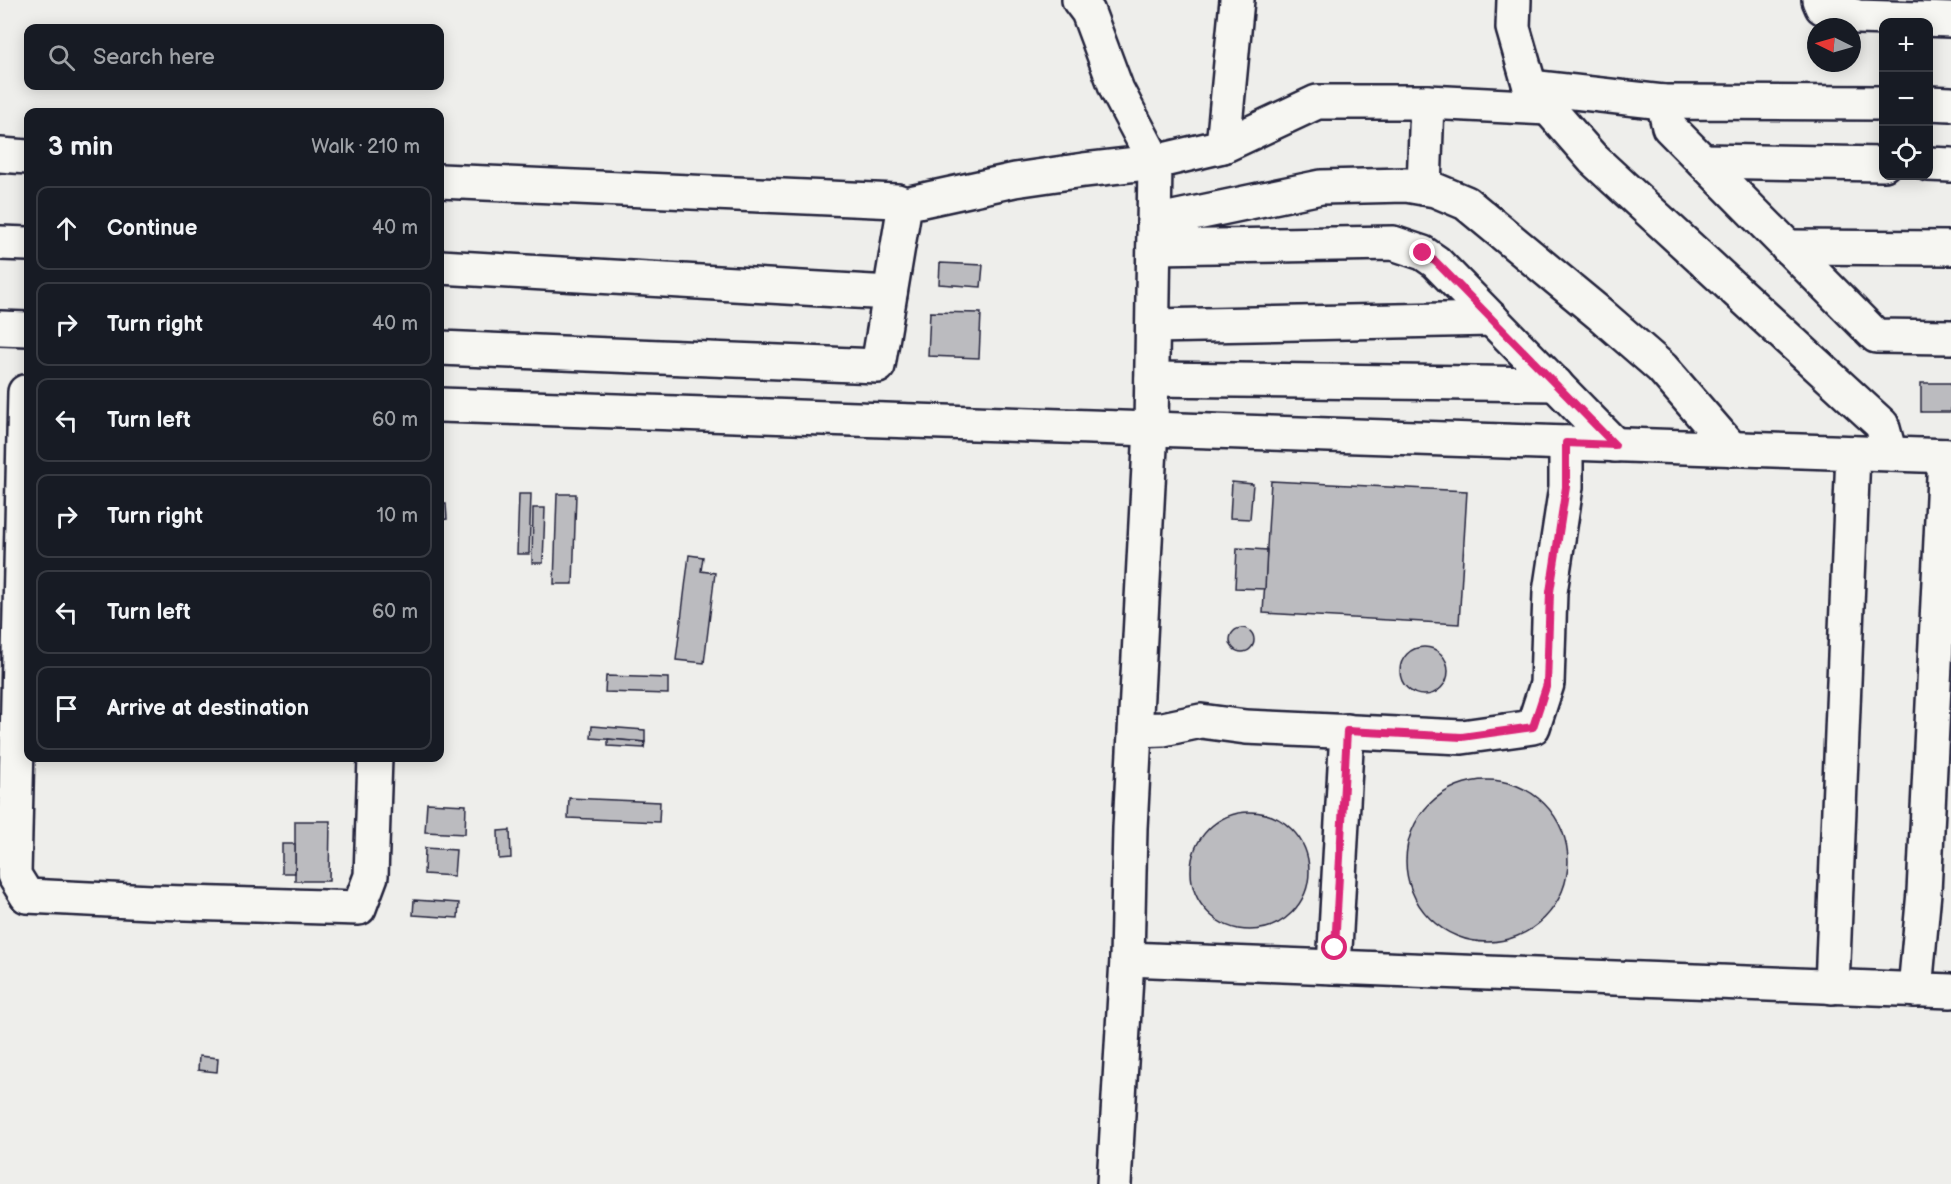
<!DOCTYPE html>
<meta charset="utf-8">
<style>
:root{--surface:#171b24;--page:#20242c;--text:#f1f3f6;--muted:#9ea1a6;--line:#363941}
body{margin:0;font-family:"Balsamiq Sans",sans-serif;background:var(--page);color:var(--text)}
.controls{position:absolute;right:18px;top:18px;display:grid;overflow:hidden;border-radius:12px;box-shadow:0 3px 15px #0003}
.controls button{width:54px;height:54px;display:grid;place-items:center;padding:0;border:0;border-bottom:2px solid var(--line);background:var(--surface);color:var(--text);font:30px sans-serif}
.compass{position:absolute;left:1807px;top:18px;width:54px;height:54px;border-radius:50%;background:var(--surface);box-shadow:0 3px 15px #0003;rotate:275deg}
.stop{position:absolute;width:18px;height:18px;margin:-14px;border:4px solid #db2777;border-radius:50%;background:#fff}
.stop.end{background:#db2777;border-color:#fff;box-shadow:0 2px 6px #0008}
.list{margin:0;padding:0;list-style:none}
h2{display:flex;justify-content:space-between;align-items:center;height:78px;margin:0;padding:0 24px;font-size:26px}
h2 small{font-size:20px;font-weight:400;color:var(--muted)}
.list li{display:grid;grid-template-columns:39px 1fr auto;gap:18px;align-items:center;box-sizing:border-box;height:84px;margin:0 12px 12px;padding:0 12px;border:2px solid var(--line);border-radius:12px}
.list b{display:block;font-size:22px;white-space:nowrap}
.list em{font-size:20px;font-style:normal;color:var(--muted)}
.icon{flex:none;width:33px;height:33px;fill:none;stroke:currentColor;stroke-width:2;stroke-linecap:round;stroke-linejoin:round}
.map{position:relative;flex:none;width:1951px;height:1184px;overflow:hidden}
.search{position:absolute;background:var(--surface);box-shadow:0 3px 15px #0003;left:24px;top:24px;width:420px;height:66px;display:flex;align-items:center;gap:15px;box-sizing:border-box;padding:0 21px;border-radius:12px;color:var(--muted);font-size:22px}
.panel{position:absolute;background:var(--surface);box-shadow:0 3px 15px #0003;left:24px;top:108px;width:420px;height:654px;border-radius:12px}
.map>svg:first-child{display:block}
</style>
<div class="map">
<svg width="1951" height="1184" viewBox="0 0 1951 1184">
<rect width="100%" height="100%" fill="#eeeeeb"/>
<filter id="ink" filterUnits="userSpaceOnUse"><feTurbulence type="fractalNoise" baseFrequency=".0167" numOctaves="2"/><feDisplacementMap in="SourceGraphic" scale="12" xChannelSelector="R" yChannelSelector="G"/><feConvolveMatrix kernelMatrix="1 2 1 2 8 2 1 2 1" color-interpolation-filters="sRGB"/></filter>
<g filter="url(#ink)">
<!-- building -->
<g fill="#bbbbbf" stroke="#22223b" stroke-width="1.5">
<path d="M940,263L983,265L981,287L939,284Z"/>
<path d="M930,312L981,313L979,358L928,356Z"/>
<rect x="1921" y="383" width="30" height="29"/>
<path d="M1271,481L1467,491L1459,624L1263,613Z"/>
<path d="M1232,482L1253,484L1250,519L1230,518Z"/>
<path d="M519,494H531L529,554H517Z"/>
<path d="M557,494H576L573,584H554Z"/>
<path d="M440,504H446L447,519L440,520Z"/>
<path d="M533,508H545L543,563H532Z"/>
<path d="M1237,548L1267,550L1265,589L1235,588Z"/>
<path d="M689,555L703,557L701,571L715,573L704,663L676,660Z"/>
<circle cx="1242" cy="640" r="12"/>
<circle cx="1424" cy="671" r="24"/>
<path d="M606,676L668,678V694L605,692Z"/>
<path d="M592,726L645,730V742L591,738Z"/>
<path d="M608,739L645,742L644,748L608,746Z"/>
<circle cx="1487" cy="861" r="81"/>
<path d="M569,798L660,802L659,822L568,818Z"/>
<path d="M427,803L466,805L465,834L425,832Z"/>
<circle cx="1250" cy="871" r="59"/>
<path d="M295,821H330L329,881H295Z"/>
<path d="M510,830L511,858L499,859L498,831Z"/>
<rect x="282" y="844" width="13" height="29"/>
<path d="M425,848L456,850L454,876L424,874Z"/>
<path d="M414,900L459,903L458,918L413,915Z"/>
<path d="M199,1056L218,1058L217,1072L198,1070Z"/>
</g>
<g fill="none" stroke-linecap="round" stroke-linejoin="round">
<!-- minor casing -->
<g stroke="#22223b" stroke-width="38">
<g id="minor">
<path d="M1514,0L1513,28L1530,87L1593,159L1882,425L1890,454"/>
<path d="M1819,0L1822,7L1858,17L1951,20"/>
<path d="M1530,87L1663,102"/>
<path d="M1884,103L1663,102L1669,127L1876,336L1951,337"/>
<path d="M1928,103L1951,104"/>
<path d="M1223,146L1317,102H1427"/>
<path d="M0,155L28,157"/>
<path d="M1703,161L1884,164"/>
<path d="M1928,164L1951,165"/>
<path d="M440,181L897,201L905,204"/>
<path d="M1424,188L1427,102L1548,108"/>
<path d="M1154,222L1321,187L1406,185L1435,190L1466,203L1600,314L1662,368L1732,449"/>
<path d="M0,243L28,244"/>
<path d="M1154,247L1393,243L1423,253L1436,262L1615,445"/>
<path d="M1787,247L1951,248"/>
<path d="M440,267L890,293"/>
<path d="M1153,326L1492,319"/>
<path d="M0,328L28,329"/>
<path d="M440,348L878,366L905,204L1015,180L1084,170L1155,162L1117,90L1088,12L1079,0"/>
<path d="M1152,379L1556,384"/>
<path d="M25,392L14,875L27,896L151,902L359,908L371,876L375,758"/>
<path d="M440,405L1951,456"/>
<path d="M1136,730L1163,729L1201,721L1246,727L1462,737L1533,727L1547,684L1550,592L1566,487V443"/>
<path d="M1127,959L1951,991"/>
<path d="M1334,967L1347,731"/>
<path d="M1832,987L1853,453"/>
<path d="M1915,990L1924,892L1945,456"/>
<path d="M1114,1184L1127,959L1130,828L1151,428L1155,162L1223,146L1237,0"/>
</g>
</g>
<!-- minor -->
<use href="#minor" stroke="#f6f6f2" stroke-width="33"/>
</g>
</g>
<g fill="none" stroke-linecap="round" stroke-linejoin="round" filter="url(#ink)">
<!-- route -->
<path stroke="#db2777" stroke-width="8" d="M1335,948L1347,731L1462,737L1533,727L1547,684L1550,592L1566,487V443L1615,445L1436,262L1423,253"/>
</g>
</svg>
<div class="controls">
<button>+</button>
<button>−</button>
<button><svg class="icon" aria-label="locate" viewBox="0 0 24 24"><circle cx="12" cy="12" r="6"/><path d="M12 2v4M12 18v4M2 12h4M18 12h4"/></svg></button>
</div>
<svg class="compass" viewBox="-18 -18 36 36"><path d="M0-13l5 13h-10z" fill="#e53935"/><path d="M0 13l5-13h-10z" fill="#9ea1a6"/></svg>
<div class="stop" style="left:1335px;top:948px"></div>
<div class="stop end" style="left:1423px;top:253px"></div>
<div class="search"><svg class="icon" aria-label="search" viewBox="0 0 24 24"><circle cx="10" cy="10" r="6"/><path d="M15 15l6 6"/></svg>Search here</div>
<section class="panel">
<h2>3 min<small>Walk · 210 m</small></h2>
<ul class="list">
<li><svg class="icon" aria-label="ahead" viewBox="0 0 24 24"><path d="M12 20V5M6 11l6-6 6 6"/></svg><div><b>Continue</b></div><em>40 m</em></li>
<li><svg class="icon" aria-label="right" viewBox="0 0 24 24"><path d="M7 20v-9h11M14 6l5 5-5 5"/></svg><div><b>Turn right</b></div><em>40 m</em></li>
<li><svg class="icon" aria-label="left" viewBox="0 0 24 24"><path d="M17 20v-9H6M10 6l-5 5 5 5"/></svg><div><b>Turn left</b></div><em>60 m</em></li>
<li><svg class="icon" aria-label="right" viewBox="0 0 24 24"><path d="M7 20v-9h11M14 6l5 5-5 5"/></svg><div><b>Turn right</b></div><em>10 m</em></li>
<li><svg class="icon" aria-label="left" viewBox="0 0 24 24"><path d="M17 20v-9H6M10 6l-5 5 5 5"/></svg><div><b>Turn left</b></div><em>60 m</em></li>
<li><svg class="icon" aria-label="arrive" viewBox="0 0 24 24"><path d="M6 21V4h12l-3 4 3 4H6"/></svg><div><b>Arrive at destination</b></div></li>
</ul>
</section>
</div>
